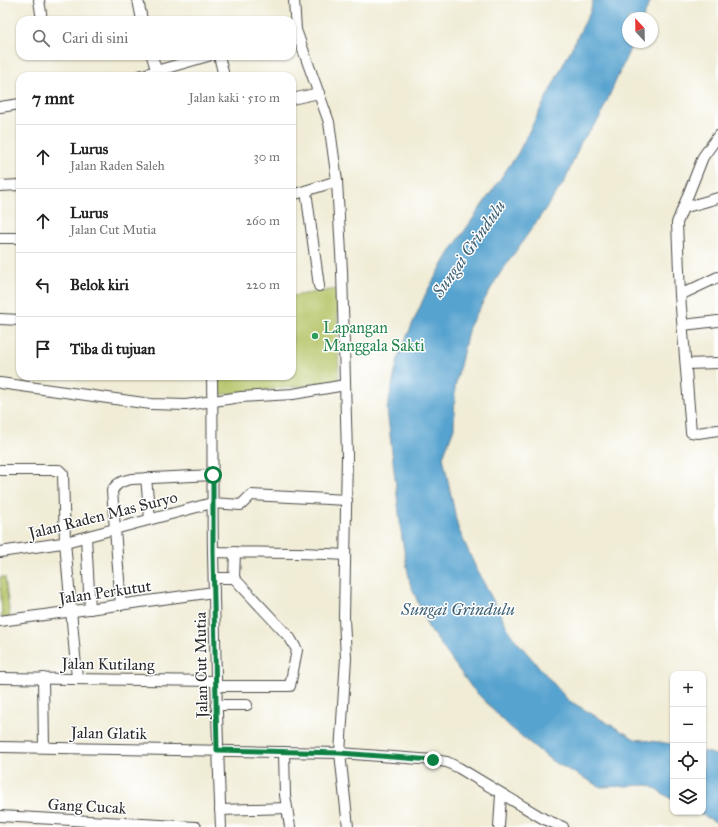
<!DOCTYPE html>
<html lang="id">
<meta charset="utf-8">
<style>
:root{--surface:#fff;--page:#f2f2f2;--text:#222;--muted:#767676;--line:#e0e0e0}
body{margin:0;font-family:"IM FELL Great Primer",serif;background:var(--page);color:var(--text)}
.controls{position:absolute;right:12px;bottom:12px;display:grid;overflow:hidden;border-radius:8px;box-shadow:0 1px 3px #0004}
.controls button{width:36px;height:36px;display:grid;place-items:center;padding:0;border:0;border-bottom:1px solid var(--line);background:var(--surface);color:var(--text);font:20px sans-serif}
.compass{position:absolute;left:622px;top:12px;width:36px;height:36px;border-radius:50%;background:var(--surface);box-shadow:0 1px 3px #0004;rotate:338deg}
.stop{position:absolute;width:12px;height:12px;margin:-9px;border:3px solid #0b8043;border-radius:50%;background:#fff}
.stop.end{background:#0b8043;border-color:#fff;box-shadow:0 1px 4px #0008}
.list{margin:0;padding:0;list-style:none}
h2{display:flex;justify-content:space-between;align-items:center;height:52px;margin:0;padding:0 16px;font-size:17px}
h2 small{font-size:13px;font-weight:400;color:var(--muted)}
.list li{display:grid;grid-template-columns:26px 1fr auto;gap:12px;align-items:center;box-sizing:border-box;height:64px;padding:0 16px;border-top:1px solid var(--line)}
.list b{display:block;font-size:15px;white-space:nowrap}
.list p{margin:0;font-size:13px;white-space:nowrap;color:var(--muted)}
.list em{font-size:13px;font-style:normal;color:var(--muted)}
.icon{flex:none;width:22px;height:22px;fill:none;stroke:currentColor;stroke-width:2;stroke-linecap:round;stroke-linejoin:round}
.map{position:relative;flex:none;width:718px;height:827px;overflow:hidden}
.search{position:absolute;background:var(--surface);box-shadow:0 1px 3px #0004;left:16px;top:16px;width:280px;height:44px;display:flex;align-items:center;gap:10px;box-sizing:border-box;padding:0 14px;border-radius:12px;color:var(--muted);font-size:15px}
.panel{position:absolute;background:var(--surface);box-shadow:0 1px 3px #0004;left:16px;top:72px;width:280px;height:308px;border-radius:12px}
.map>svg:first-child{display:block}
</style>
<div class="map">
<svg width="718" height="827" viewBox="0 0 718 827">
<rect width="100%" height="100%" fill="#fff"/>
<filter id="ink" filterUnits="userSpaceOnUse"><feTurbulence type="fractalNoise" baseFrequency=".025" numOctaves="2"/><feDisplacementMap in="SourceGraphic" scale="8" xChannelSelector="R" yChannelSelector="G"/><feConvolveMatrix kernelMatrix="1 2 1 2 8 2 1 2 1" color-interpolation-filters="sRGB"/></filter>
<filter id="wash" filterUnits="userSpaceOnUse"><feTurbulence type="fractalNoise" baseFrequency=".012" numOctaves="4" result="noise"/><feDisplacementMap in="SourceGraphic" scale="16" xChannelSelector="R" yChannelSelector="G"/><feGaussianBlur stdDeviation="0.9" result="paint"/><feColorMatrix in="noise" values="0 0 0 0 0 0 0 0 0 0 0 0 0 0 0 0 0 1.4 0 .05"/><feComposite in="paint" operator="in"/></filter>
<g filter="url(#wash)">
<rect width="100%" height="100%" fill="#f0ecd6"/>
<!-- green -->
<g fill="#b4c365" stroke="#707748">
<path d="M337,289L339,382L218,395L219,376H292V296Z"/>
<path d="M0,577H5L10,617L2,618Z"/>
</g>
<!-- water -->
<g fill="#56a3cf" stroke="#40677d">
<path d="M593,0H651L643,18H628V42H633L599,119L581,142L565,181L497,278L469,327L455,387L454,428L443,457L458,528L476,568L512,636L568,700L635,739L673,744V800L649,785L601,787L552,761L509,726L472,688L428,627L410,583L402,539L387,409L399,354L427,291L452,249L518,153L590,12Z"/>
<path d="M703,751L718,756V823L696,812H703Z"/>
</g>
</g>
<g filter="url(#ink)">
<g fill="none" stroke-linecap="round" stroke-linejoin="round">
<!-- minor casing -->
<g stroke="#494845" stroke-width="12">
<g id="minor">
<path d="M39,0L42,20"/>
<path d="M138,0L142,20"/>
<path d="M294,0L296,30L329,122L337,181L342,271L347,455L344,618L346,658L340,753L348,827"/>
<path d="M152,56L158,76"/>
<path d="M219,56L224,76"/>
<path d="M139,76L208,56"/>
<path d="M292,99L319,93"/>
<path d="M0,107L20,104"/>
<path d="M718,136L703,157L677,223L680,295L691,432L698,433L718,430"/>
<path d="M0,186L20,185"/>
<path d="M306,191L319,286"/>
<path d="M292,195L337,181"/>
<path d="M683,208L718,198"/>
<path d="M0,238H20"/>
<path d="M680,295L718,277"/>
<path d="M0,319L20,320"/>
<path d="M683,325L718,321"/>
<path d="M686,364L718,363"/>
<path d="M212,376C213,435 212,493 213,552C215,643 217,735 221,827"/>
<path d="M0,383L151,404L186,405L241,397L293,394L345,385"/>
<path d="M0,470H59L63,474L65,542L77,678"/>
<path d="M146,478L150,519"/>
<path d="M86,537L90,609"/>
<path d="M0,552L62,543L212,503L241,505L251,495L347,500"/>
<path d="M213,552C257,553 300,552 344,555"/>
<path d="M214,578H234L290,638L297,650L290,686H216"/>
<path d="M234,578L235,552"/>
<path d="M121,605L112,491C117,482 123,481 132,479L213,475"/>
<path d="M0,621L214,592"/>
<path d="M0,678L216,681"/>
<path d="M43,678L44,747"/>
<path d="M216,705H247"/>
<path d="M0,747L340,753L433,760L447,762L459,768L544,819L563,827"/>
<path d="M284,752L285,795L290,827"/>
<path d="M220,810L287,808"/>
<path d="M0,816L196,827"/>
<path d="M499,827L501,794"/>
</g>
</g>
<!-- minor -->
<use href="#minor" stroke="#fff" stroke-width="10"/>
</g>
</g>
<g fill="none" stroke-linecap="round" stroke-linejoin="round" filter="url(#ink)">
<!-- route -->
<path stroke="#0b8043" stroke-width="5" d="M213,475V552L217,750L340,753L433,760"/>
</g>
<!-- markers -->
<circle fill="#2e9e5b" stroke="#fff" stroke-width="1.5" cx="315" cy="336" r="4"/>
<g text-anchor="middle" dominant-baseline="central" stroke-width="3" stroke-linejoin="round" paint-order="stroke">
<!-- leisure labels -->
<g font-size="16" fill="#27864d" stroke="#fff" text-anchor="start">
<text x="323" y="327">Lapangan<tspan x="323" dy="18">Manggala Sakti</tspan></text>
</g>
<!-- street labels -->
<g font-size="16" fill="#2b2b2b" stroke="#fff">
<text transform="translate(103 515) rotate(-14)">Jalan Raden Mas Suryo</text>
<text transform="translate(105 592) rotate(-8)">Jalan Perkutut</text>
<text transform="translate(108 664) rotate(1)">Jalan Kutilang</text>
<text transform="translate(201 665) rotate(-91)">Jalan Cut Mutia</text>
<text transform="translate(109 733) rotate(1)">Jalan Glatik</text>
<text transform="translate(87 806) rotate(3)">Gang Cucak</text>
</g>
<!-- water labels -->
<g font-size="17" font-style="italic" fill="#3e6175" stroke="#fff">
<text transform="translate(469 249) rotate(-55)">Sungai Grindulu</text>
<text x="458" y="609">Sungai Grindulu</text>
</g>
</g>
</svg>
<div class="controls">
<button>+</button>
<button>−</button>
<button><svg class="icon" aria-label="locate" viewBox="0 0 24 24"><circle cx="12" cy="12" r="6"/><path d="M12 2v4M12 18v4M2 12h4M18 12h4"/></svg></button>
<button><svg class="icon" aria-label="layers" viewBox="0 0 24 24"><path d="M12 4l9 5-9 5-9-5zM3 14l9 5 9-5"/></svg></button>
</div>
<svg class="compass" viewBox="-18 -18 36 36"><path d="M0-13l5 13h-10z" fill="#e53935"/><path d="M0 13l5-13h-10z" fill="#767676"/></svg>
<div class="stop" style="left:213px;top:475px"></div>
<div class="stop end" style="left:433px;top:760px"></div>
<div class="search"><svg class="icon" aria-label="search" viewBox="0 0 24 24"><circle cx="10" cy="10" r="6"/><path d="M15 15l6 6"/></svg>Cari di sini</div>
<section class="panel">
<h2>7 mnt<small>Jalan kaki · 510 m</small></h2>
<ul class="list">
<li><svg class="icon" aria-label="ahead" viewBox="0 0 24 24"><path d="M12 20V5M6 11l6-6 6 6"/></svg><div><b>Lurus</b><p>Jalan Raden Saleh</p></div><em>30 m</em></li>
<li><svg class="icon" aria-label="ahead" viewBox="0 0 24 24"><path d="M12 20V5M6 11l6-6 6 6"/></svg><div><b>Lurus</b><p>Jalan Cut Mutia</p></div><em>260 m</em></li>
<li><svg class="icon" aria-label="left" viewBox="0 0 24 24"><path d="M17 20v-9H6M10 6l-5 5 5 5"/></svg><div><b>Belok kiri</b></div><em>220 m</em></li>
<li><svg class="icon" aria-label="arrive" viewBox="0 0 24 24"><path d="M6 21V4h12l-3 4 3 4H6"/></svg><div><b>Tiba di tujuan</b></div></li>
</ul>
</section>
</div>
